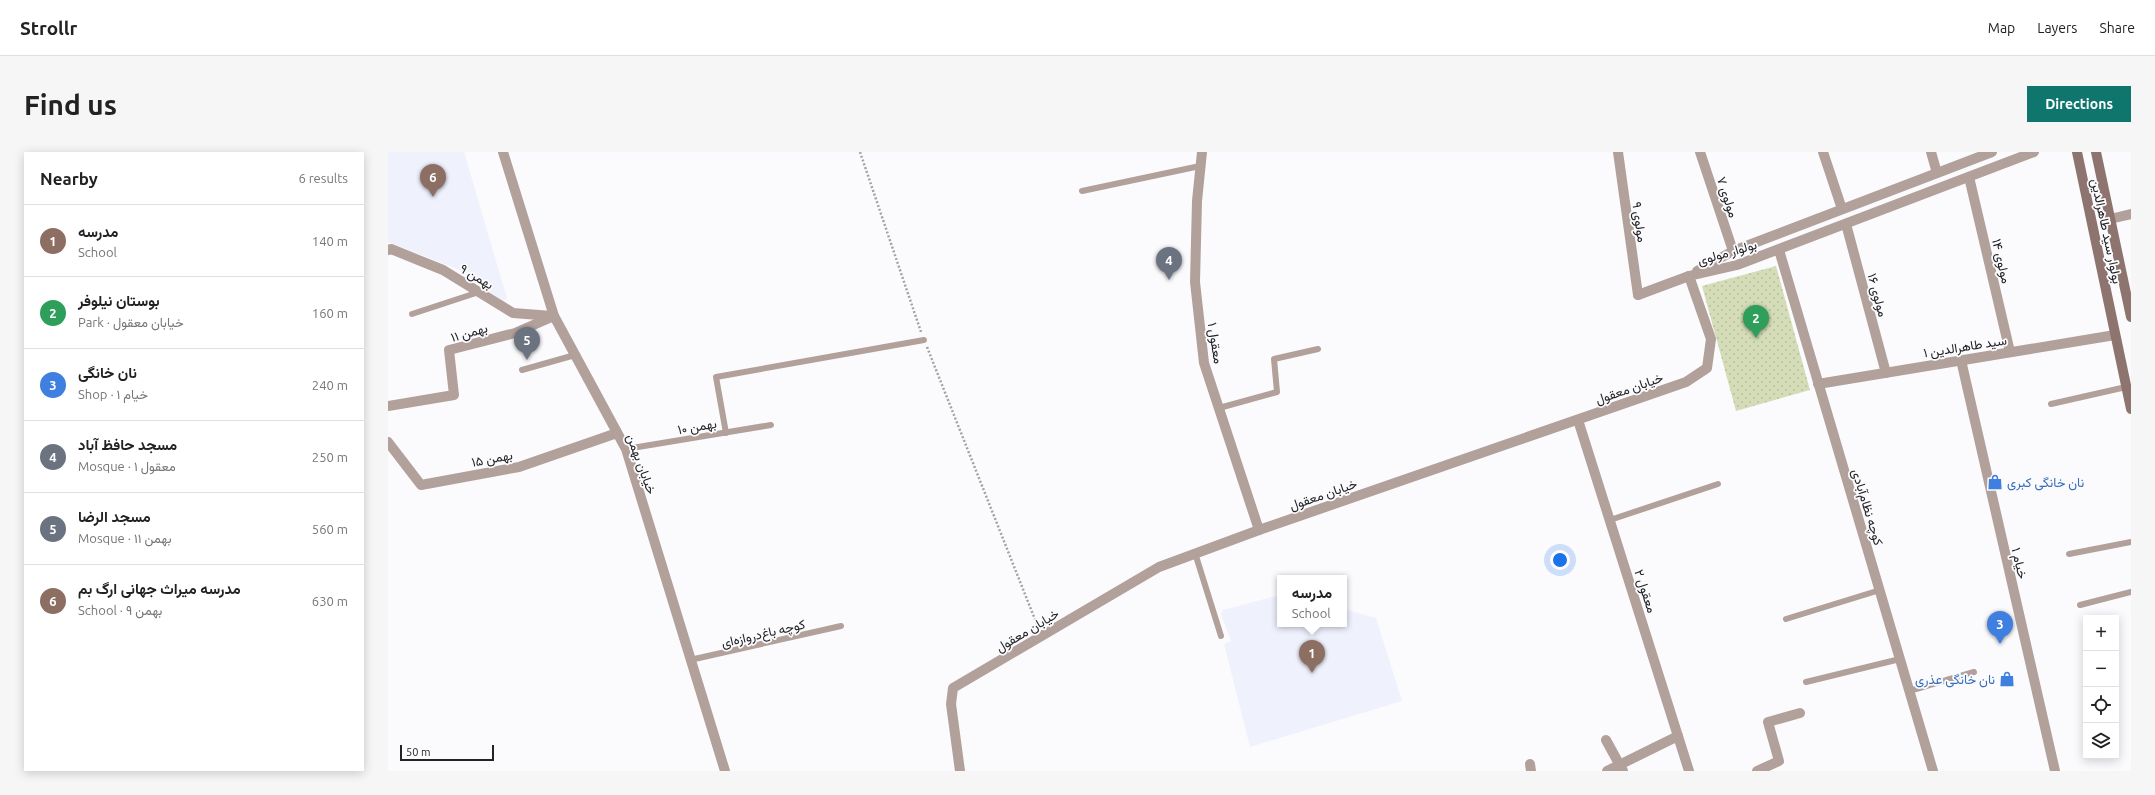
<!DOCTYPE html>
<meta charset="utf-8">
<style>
:root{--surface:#fff;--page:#f6f6f6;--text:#222;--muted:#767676;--line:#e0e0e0;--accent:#0f766e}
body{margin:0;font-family:Ubuntu,Vazirmatn,sans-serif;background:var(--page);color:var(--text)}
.controls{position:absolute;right:12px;bottom:12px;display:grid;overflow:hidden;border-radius:0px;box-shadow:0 2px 10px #0003}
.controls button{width:36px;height:36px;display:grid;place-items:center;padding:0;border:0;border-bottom:1px solid var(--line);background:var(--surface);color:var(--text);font:20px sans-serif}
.scale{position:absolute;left:12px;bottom:10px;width:94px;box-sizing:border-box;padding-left:4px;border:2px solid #222327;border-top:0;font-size:11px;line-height:14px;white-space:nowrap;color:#222327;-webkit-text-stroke:3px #fbfbfd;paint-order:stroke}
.you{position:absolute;left:1172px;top:408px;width:14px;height:14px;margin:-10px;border:3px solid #fff;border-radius:50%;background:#1a73e8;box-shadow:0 0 0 6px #1a73e833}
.badge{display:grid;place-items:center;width:26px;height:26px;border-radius:50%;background:var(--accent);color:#fff;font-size:13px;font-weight:700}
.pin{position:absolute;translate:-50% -33px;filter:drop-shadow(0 1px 2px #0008)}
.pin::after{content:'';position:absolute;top:21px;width:14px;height:12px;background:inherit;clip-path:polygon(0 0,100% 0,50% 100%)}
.popup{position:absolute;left:889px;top:423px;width:70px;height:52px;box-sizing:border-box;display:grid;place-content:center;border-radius:0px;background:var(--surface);filter:drop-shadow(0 1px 3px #0005);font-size:13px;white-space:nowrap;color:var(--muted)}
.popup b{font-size:15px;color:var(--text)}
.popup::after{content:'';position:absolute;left:50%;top:100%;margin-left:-8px;border:8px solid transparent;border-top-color:var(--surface)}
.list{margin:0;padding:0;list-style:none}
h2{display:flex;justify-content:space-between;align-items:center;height:52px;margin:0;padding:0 16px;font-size:17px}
h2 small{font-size:13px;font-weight:400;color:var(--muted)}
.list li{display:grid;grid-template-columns:26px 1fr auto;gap:12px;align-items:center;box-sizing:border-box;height:72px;padding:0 16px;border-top:1px solid var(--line)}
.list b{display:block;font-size:15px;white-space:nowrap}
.list p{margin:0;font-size:13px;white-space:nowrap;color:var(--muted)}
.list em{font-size:13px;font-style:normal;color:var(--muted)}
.icon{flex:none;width:22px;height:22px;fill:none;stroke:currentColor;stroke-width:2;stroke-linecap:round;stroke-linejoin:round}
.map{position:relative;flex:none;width:1743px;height:619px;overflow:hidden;border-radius:0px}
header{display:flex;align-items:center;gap:24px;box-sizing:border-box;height:56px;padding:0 20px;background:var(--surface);border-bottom:1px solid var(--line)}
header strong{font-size:19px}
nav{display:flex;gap:22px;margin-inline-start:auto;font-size:14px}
.intro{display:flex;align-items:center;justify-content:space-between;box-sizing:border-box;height:96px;padding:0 24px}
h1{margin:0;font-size:28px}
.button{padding:10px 18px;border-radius:0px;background:var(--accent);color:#fff;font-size:14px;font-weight:700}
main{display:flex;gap:24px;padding:0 24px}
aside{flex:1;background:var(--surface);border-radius:0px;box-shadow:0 2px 10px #0003}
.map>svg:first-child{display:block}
</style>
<header>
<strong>Strollr</strong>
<nav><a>Map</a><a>Layers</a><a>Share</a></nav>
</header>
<div class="intro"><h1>Find us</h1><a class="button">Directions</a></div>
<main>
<aside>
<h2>Nearby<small>6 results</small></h2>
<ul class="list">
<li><span class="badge" style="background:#8d6e63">1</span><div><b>مدرسه</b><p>School</p></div><em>140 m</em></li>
<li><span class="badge" style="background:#2e9e5b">2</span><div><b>بوستان نیلوفر</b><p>Park · خیابان معقول</p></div><em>160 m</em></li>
<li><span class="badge" style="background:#3f7fe0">3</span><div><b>نان خانگی</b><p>Shop · خیام ۱</p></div><em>240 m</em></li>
<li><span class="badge" style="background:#6b7280">4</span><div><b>مسجد حافظ آباد</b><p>Mosque · معقول ۱</p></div><em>250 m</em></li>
<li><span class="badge" style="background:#6b7280">5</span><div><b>مسجد الرضا</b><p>Mosque · بهمن ۱۱</p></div><em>560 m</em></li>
<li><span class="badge" style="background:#8d6e63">6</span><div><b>مدرسه میراث جهانی ارگ بم</b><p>School · بهمن ۹</p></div><em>630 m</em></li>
</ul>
</aside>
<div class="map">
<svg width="1743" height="619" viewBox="0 0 1743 619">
<defs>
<pattern id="park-dots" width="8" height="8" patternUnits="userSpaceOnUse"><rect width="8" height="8" fill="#d5ddb8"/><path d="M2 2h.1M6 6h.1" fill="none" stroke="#b7bd9e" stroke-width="1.8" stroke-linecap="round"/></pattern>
</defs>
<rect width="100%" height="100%" fill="#fbfbfd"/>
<!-- built -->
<g fill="#eff2fd">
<path d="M0,0H76L119,146L115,149L69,117L0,90Z"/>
<path d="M892,443V472H956V457L988,466L1014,549L862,595L836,492L843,489L833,462L835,458Z"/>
</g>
<!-- park -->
<path fill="url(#park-dots)" d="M1388,114L1422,238L1348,259L1314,134Z"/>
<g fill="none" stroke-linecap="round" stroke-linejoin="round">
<!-- path -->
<g stroke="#a3a3a6" stroke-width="2.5" stroke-dasharray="2 2" stroke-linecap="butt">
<path d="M472,0L533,180"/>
<path d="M539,195L650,475"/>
</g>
<!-- service -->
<g stroke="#b2a09b" stroke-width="6">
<path d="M694,39L812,14"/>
<path d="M24,162L91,140"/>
<path d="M134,218L187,203"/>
<path d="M1663,252L1738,235"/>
<path d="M831,256L889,240L886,207L930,197"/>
<path d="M338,281L328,225L536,188"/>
<path d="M238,297L383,273"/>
<path d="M1222,368L1330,332"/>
<path d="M807,401L833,484"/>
<path d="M1681,402L1743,390"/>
<path d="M1692,453L1743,440"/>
<path d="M1398,467L1492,438"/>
<path d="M302,508L453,474"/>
<path d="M1418,530L1512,507"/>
<path d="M1521,539L1586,520"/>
</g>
<!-- minor -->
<g stroke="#b2a09b" stroke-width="10">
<path d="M814,0L809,49L807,130L816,211L871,378"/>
<path d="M1230,0L1250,143"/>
<path d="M1312,0L1345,99"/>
<path d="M1435,0L1454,57"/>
<path d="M1543,0L1549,21"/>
<path d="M1581,25L1622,200"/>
<path d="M1722,67L1743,62"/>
<path d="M1458,72L1498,221"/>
<path d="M0,98L3,97L55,118L125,161L164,164"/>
<path d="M1391,98L1545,619"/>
<path d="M1573,208L1667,619"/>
<path d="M1430,232L1727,183"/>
<path d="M0,254L66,243L61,198L127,181L166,164"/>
<path d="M1190,268L1301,619"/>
<path d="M0,290L33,333L131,315L229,281"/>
<path d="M1218,588L1235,619"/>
<path d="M1142,612L1143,619"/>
<path d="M1219,619L1290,584"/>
<path d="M1369,619L1391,609L1380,570L1412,561"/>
</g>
<!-- tertiary -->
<g stroke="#b2a09b" stroke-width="10">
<path d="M115,0L166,164L238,297L337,619"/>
<path d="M1309,119L1345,99L1604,0"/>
<path d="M1250,143L1301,124L1349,113L1646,0"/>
<path d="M572,619L563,552L565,536L771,415L871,378L1298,230L1319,216L1323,187L1301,124"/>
</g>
<!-- secondary -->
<g stroke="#8e746e" stroke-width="10">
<path d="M1689,0L1743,257"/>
<path d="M1708,0L1743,165"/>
</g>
</g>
<!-- icons -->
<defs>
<g id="shop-bare" transform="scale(1.2)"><path d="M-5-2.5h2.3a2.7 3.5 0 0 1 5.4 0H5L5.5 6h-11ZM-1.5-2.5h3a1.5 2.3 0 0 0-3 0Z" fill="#3f7fe0" stroke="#fbfbfd" stroke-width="2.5" paint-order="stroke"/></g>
</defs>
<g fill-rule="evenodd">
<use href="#shop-bare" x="1607" y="330"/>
<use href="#shop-bare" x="1619" y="527"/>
</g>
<g text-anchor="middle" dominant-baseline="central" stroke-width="3.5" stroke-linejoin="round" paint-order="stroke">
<!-- street labels -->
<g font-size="13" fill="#222327" stroke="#fbfbfd">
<text transform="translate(1340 45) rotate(72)">مولوی ۷</text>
<text transform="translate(1252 70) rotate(82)">مولوی ۹</text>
<text transform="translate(1719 79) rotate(78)">بولوار سید طاهرالدین</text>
<text transform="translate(1339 100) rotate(-16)">بولوار مولوی</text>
<text transform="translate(1614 109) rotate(77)">مولوی ۱۴</text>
<text transform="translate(89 124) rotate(31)">بهمن ۹</text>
<text transform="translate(1490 143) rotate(75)">مولوی ۱۶</text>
<text transform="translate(81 180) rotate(-16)">بهمن ۱۱</text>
<text transform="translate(828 191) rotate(81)">معقول ۱</text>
<text transform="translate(1577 194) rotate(-9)">سید طاهرالدین ۱</text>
<text transform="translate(1241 236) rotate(-19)">خیابان معقول</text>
<text transform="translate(309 274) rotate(-10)">بهمن ۱۰</text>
<text transform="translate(104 306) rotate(-11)">بهمن ۱۵</text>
<text transform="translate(254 312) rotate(70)">خیابان بهمن</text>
<text transform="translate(935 342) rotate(-19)">خیابان معقول</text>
<text transform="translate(1480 355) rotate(73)">کوچه نظام‌آبادی</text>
<text transform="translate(1632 411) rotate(77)">خیام ۱</text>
<text transform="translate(1258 439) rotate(72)">معقول ۲</text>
<text transform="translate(639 478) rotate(-31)">خیابان معقول</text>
<text transform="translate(375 481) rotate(-13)">کوچه باغ‌دروازه‌ای</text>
</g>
<!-- shop labels -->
<g font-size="13" fill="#366cbe" stroke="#fbfbfd" text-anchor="start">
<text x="1619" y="330">نان خانگی کبری</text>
<text x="1607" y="527" text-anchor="end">نان خانگی عذری</text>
</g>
</g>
</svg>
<div class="controls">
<button>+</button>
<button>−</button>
<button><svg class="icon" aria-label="locate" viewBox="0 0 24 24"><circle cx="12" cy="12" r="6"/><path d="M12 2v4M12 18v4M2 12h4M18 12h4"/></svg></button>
<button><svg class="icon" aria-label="layers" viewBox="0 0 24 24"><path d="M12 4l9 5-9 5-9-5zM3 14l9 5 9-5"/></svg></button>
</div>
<div class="scale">50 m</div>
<div class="you"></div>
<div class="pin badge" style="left:924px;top:521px;background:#8d6e63">1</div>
<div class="popup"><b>مدرسه</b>School</div>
<div class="pin badge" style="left:1368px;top:186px;background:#2e9e5b">2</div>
<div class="pin badge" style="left:1612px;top:492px;background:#3f7fe0">3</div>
<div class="pin badge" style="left:781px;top:128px;background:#6b7280">4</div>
<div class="pin badge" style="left:139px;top:208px;background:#6b7280">5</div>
<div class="pin badge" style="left:45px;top:45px;background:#8d6e63">6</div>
</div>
</main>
